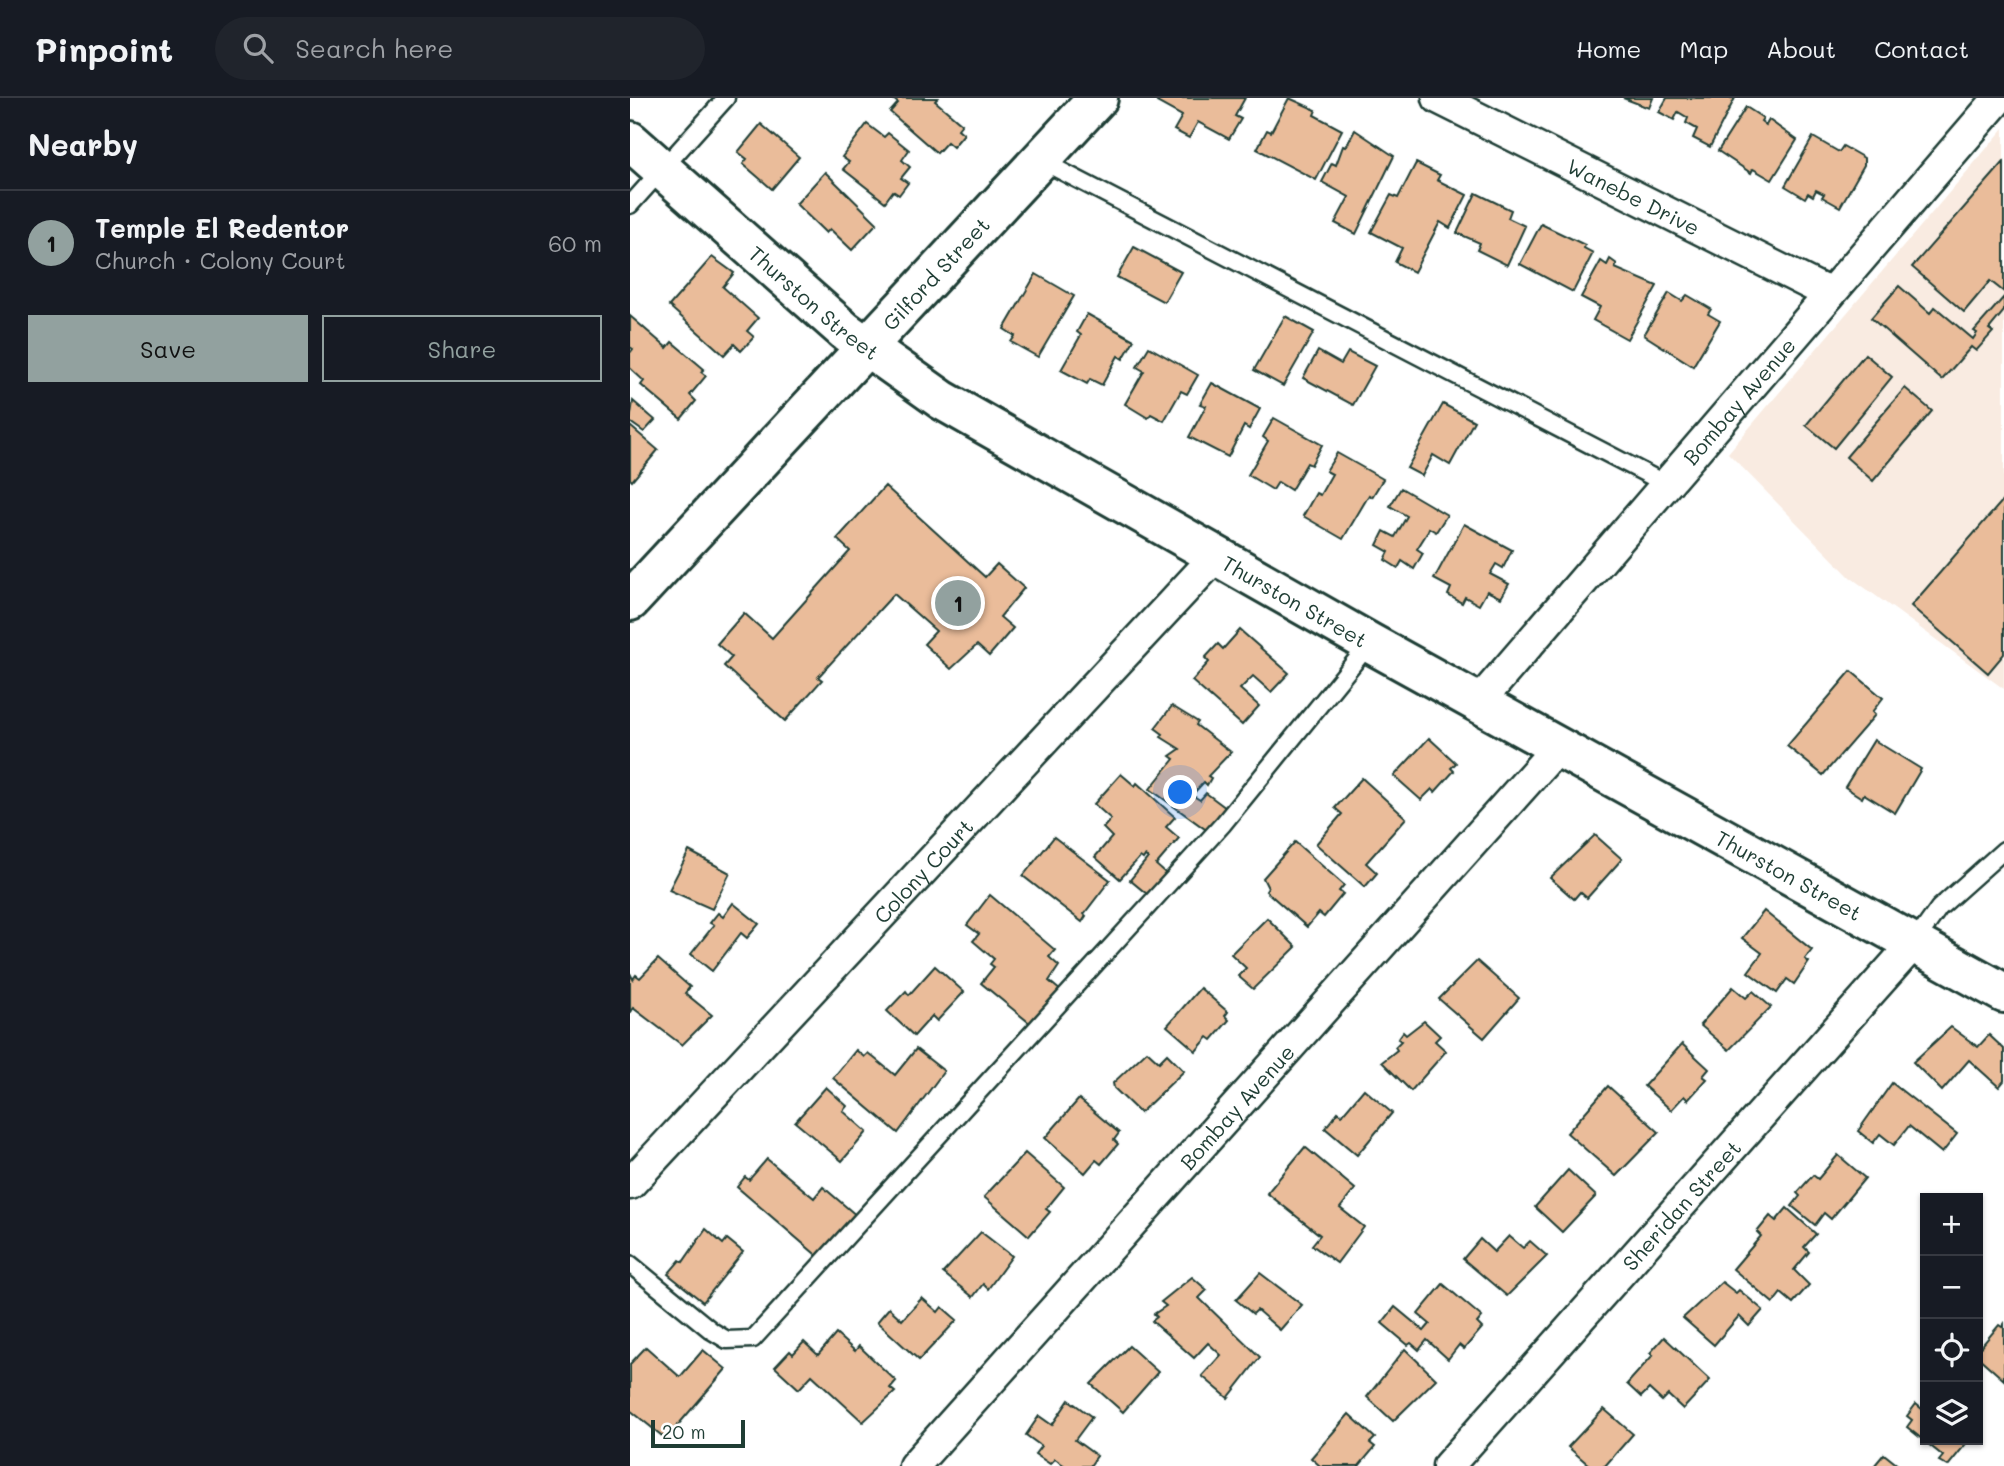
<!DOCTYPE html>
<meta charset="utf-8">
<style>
:root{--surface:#171b24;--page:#20242c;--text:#f1f3f6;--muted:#9ea1a6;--line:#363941;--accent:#92a19f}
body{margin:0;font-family:Mali,sans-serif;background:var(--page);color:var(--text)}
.controls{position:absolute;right:21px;bottom:21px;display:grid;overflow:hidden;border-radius:0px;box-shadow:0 2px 5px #0004}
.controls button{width:63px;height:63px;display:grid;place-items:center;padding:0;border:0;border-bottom:2px solid var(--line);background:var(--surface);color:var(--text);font:35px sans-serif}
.scale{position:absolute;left:21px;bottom:18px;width:94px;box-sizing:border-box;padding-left:7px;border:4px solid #1f3d34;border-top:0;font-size:19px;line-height:24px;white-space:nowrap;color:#1f3d34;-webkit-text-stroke:5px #fff;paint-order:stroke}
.you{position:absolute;left:551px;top:695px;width:24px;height:24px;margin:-18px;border:5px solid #fff;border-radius:50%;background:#1a73e8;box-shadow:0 0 0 10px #1a73e833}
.badge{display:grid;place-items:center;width:46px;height:46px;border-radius:50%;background:var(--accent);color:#111;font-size:23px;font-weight:700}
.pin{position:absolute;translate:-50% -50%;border:4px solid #fff;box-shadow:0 2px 7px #0006}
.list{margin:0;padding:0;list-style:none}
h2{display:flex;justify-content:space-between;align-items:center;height:91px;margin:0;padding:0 28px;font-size:30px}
h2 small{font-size:23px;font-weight:400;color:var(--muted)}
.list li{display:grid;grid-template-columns:46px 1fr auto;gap:21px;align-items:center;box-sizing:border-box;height:105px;padding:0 28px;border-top:2px solid var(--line)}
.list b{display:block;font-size:26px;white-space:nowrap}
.list p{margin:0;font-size:23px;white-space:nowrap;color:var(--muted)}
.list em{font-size:23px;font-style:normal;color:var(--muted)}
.actions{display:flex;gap:14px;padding:21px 28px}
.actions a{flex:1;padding:16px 0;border:2px solid var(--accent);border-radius:0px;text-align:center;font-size:24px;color:var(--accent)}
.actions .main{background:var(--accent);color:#111}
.icon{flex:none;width:38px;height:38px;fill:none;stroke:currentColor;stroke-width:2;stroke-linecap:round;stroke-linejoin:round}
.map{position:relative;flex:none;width:1374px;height:1368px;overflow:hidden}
header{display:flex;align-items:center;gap:42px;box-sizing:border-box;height:98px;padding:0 35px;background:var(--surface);border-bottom:2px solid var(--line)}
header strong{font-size:33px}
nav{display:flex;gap:38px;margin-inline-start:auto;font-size:24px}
.search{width:490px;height:63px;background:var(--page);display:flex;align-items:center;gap:18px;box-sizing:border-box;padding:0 24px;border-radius:38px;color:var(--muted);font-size:26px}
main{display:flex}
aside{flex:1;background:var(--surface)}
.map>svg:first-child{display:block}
</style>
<header>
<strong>Pinpoint</strong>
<div class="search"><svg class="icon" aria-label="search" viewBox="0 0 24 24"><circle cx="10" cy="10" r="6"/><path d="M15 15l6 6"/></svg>Search here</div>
<nav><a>Home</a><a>Map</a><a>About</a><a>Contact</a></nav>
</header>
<main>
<aside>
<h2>Nearby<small></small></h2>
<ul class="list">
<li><span class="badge">1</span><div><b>Temple El Redentor</b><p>Church · Colony Court</p></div><em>60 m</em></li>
</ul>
<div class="actions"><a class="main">Save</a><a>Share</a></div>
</aside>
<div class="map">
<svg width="1374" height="1368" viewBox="0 0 1374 1368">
<rect width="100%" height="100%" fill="#fff"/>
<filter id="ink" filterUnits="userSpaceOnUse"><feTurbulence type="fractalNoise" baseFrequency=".0143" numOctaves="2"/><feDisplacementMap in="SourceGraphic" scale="14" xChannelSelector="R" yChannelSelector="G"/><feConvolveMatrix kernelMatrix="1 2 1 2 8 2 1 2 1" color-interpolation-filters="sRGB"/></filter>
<g filter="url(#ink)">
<!-- built -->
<path fill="#f9ebe1" d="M1374,30V591L1220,479L1098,355Z"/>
<!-- building -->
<g fill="#eabc9a" stroke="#1f3d34" stroke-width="2">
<path d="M262,0H308L305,3L332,26L328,31L334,36L323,49L317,44L307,55L260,14L268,5Z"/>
<path d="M529,0H615L605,18L611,21L599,41L568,24L559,40L544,32L552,18L527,4Z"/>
<path d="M659,0L686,12L684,17L712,32L686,82L627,51L637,32L641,34Z"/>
<path d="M993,0H1023L1019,10Z"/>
<path d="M1037,0H1105L1080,49L1063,40L1067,31L1056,25L1058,20L1048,14L1044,22L1029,14Z"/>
<path d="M1116,9L1133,20L1131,23L1136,27L1139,22L1167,42L1142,82L1123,71L1121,75L1088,53Z"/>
<path d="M131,26L169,59L142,91L113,66L117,61L108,54Z"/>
<path d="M237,26L254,39L258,35L279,52L272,62L280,69L271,80L278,85L269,97L263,93L255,104L213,71L219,64L212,59Z"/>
<path d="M725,32L764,58L726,136L705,125L719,99L692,84L702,65L706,67L713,48L716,49Z"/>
<path d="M1183,39L1209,54L1213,48L1234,60V67L1210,109L1192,99L1194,96L1186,92L1183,98L1178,95L1175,100L1155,88Z"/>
<path d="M1374,64V194L1360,183L1334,214L1282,169Z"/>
<path d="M786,65L810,77L807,82L837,97L820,130L810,124L784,174L765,164L772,150L741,134L761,97L768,100Z"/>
<path d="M195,74L247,125L222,152L200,131L196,135L166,106Z"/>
<path d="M846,95L881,112L878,120L895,128L877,167L847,152L850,145L827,135Z"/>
<path d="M911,126L955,147L954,150L963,155L943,194L890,166Z"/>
<path d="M504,149L551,174L534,204L487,179Z"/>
<path d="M82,159L104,175L93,189L128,220L117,233L124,239L111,253L104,246L94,257L39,208Z"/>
<path d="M980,161L987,166L985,170L1027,188L997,241L963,222L970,209L951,199L971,163L977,167Z"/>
<path d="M406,176L444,198L408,259L381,244L385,238L374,231Z"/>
<path d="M1269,188L1300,215L1305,209L1343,241L1347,235L1344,233L1374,199V213L1359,231L1363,234L1346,253L1341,249L1312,282L1241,220Z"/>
<path d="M1039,195L1052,203L1057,197L1081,211L1078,216L1090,223L1063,268L1014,237Z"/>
<path d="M457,216L504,242L493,261L488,258L472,287L460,281L457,286L431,272L451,237L447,234Z"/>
<path d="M0,218L37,250L42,244L74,271L71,274L76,278L60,297L66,303L51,321L11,287L14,283L0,270V255L3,251L0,249Z"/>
<path d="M655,218L684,234L653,288L624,272Z"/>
<path d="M519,249L568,277L557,296L551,293L534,323L521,316L518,320L495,306L514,273L507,269Z"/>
<path d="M688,253L711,266L718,254L745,268L723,307L673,280Z"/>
<path d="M1235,256L1262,279L1204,350L1176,327Z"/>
<path d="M582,285L630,311L619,331L614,328L598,359L559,339L576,308L570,306Z"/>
<path d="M1275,290L1302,313L1243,383L1216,359Z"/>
<path d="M3,303L25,322L14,334L0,324Z"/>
<path d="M813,306L844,323L820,367L803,357L792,378L777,370Z"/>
<path d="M644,320L692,347L681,367L677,365L661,392L648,384L643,392L618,377L638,343L633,339Z"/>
<path d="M0,328L28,352L2,383L0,381Z"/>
<path d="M707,355L753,381L742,399L739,397L713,441L673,418L686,395L690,397L702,376L696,373Z"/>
<path d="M255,388L355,479L367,466L394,490L370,519L383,530L359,558L347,547L321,571L294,546L306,533L264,496L188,579L192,582L155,623L94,568L102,559L87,546L114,515L142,540L220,453L207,441Z"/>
<path d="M771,390L817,417L806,434L799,430L797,435L787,451L793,455L784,471L772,463L768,470L755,462L759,454L747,447L754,433L765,439L777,418L760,408Z"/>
<path d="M1374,401V556L1358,575L1281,508Z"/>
<path d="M834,426L882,452L873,470L866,466L860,476L879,486L871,500L857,493L849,507L835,499L832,505L818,497L821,490L804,481Z"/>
<path d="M610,532L659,575L641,594L623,578L610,591L629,608L612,627L562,583L579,564L575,560L588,546L593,551Z"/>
<path d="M1221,573L1253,600L1242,614L1245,617L1193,677L1157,648Z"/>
<path d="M542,608L568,624L566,627L601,654L578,678L581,680L577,687L574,684L562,697L570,702L576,695L600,713L582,736L520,691L544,661L540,658L550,651L531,639L533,636L525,630Z"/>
<path d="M799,640L826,665L821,670L824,673L805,694L802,691L791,702L764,678Z"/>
<path d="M1244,642L1291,671L1265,715L1234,696L1232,700L1215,689Z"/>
<path d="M491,676L505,688L507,685L545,719L536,729L549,740L526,767L541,780L523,801L500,782L518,760L515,758L513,761L510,759L490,781L465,759L482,739L473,730L481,721L464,706Z"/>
<path d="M732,680L776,720L736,765L747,775L735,789L686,746L712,716L705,710Z"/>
<path d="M965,737L992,761L957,800L950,794L944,801L920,780Z"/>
<path d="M424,739L480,782L454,816L456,818L452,824L393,778Z"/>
<path d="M665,744L714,787L709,793L713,796L694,819L689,815L677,829L636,793L638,790L633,780Z"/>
<path d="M59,753L100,775L82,811L39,792Z"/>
<path d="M360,797L425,852L419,859L429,868L419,883L431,893L402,927L351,885L364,869L360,866L364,861L343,843L349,836L337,827Z"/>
<path d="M103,805L129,826L117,840L111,835L82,873L61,856L84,827L80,825L88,815L93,819Z"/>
<path d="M1134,813L1182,852L1175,861L1179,864L1164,886L1157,881L1147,895L1118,874L1132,855L1112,840Z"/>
<path d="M637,820L666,849L623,891L608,878L616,870L601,856Z"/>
<path d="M28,861L60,889L55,895L82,917L52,947L3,910L0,914V875L3,881L6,877L10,880Z"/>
<path d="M847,863L889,900L854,940L809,901Z"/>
<path d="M305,868L334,894L307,923L302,918L284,938L257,913L276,893L279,897Z"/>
<path d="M1103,889L1116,900L1123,893L1141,909L1099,952L1070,927Z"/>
<path d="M570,890L598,914L595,918L599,922L582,942L578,939L566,953L537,928Z"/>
<path d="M794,923L810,938L805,943L816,953L781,993L752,964L767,952L765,949L771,943L768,941L773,934L776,937Z"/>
<path d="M1321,929L1348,949L1359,937L1374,951V983L1369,989L1339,962L1312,993L1283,964Z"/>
<path d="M1052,946L1079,971L1073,978L1077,981L1058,1002L1054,998L1041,1012L1014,988Z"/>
<path d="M286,951L314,973L268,1035L203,980L226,952L234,959L238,955L265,977Z"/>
<path d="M517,953L529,964L537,956L554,973L510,1015L484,990L483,985Z"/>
<path d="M1262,985L1327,1036L1312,1055L1279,1028L1264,1047L1250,1036L1243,1045L1228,1033Z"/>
<path d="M978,988L1029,1034L986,1078L937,1035Z"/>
<path d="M196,989L217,1008L213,1013L237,1034L212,1063L165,1024Z"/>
<path d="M734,991L762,1015L727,1057L695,1030L708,1014L712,1017Z"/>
<path d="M449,1001L489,1035L484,1042L488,1046L471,1066L466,1062L455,1075L415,1040Z"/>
<path d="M675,1049L725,1091L710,1110L734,1129L707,1165L682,1147L690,1137L637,1095Z"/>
<path d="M395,1055L434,1089L416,1111L420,1114L399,1138L354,1099Z"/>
<path d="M1208,1057L1235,1080L1201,1121L1194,1115L1185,1127L1162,1108L1170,1098L1167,1095L1183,1077L1188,1081Z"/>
<path d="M137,1061L184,1100L193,1089L227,1118L191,1161L107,1089L115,1079L119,1082Z"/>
<path d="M938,1072L966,1098L932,1134L905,1109Z"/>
<path d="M1157,1110L1186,1136L1174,1149L1179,1154L1164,1172L1179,1187L1163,1205L1151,1195L1143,1205L1103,1171L1131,1138L1127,1134L1140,1118L1146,1123Z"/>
<path d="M76,1131L93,1146L97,1141L113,1154L73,1204L38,1176L50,1162L53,1164Z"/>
<path d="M351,1134L382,1158L358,1191L353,1186L343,1199L313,1175Z"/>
<path d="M879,1138L893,1150L900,1143L917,1158L877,1198L833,1161L850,1141L864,1154Z"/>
<path d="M630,1175L672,1207L650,1232L627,1212L623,1216L606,1202Z"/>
<path d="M562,1179L577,1192L569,1200L630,1259L598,1300L572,1278L591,1257L578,1245L564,1260L522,1223L527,1219L524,1216L536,1208L531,1204Z"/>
<path d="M1092,1184L1106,1195L1109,1192L1133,1212L1119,1228L1109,1218L1084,1247L1053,1220Z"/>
<path d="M813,1186L852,1219L847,1225L852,1230L834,1251L829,1247L818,1261L797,1242L789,1252L781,1245L778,1247L752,1225L765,1209L794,1233L800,1226L788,1216Z"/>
<path d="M292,1200L308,1214L312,1209L327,1222L289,1262L247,1224L259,1210L272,1222Z"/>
<path d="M1374,1226V1282L1348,1259V1252L1369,1227L1372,1229Z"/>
<path d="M206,1236L225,1253L229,1248L266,1283L260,1290L265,1294L233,1324L182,1277L169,1291L145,1269L160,1253L163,1256L174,1244L188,1257Z"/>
<path d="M1034,1239L1080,1282L1053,1311L1038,1297L1032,1303L1019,1291L1011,1299L997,1286L1023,1257L1020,1255Z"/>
<path d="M499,1248L528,1274L493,1314L461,1286Z"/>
<path d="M16,1249L50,1279L73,1252L96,1271L36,1341L0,1312V1266Z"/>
<path d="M775,1251L806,1281L763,1323L737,1299Z"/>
<path d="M439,1302L462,1319L445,1342L467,1358L460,1368H435L425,1361L420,1366L405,1356L411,1348L396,1337L409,1318L422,1327Z"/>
<path d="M1286,1306L1292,1311L1295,1307V1342H1339L1318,1368L1309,1363L1313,1358L1277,1329L1282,1322L1277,1318Z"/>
<path d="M974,1311L1003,1336L975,1368H960L938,1349Z"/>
<path d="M719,1316L745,1340L740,1345L745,1349L729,1368H690L681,1360Z"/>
<path d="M1254,1356L1269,1368H1244Z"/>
</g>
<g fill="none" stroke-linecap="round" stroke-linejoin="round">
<!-- lane casing -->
<g stroke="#1f3d34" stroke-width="21">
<g id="lane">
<path d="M410,62L1036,386"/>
<path d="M0,107L96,0"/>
<path d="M1284,845L1309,810L1374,752"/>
<path d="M0,1166L82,1233L97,1242L123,1241L593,726L740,545"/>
</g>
</g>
<!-- street casing -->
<g stroke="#1f3d34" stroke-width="35">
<g id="street">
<path id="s1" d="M808,0L1200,196"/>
<path id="s2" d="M848,605L1369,0"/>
<path id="s3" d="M0,1086L586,458"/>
<path id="s4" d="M284,1368L929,648"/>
<path id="s5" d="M818,1368L1284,845"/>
</g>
</g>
<!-- secondary casing -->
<g stroke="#1f3d34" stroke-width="44">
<g id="secondary">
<path id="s6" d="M0,43L215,233L312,302L740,545L1374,895"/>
<path id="s7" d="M0,503L468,0"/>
</g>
</g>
<!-- lane -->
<use href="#lane" stroke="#fff" stroke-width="16"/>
<!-- street -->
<use href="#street" stroke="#fff" stroke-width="30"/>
<!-- secondary -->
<use href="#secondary" stroke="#fff" stroke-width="38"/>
</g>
</g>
<g text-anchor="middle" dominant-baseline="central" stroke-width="5" stroke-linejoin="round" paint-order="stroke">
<!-- street labels -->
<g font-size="21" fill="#1f3d34" stroke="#fff">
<text stroke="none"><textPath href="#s1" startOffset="219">Wanebe Drive</textPath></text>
<text stroke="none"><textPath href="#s7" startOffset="448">Gilford Street</textPath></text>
<text stroke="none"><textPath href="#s6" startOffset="245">Thurston Street</textPath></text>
<text stroke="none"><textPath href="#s2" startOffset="399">Bombay Avenue</textPath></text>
<text stroke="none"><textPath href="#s6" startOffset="812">Thurston Street</textPath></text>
<text stroke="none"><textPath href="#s3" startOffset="429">Colony Court</textPath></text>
<text stroke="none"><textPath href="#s6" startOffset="1377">Thurston Street</textPath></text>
<text stroke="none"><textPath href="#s4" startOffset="483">Bombay Avenue</textPath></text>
<text stroke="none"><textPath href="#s5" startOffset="350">Sheridan Street</textPath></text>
</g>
</g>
</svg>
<div class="controls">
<button>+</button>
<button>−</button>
<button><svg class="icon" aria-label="locate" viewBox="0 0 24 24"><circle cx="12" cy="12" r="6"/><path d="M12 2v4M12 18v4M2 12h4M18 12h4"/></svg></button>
<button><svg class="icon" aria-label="layers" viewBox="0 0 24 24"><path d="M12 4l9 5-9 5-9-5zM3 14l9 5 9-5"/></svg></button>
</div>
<div class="scale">20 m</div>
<div class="you"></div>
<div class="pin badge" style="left:328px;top:505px">1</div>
</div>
</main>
